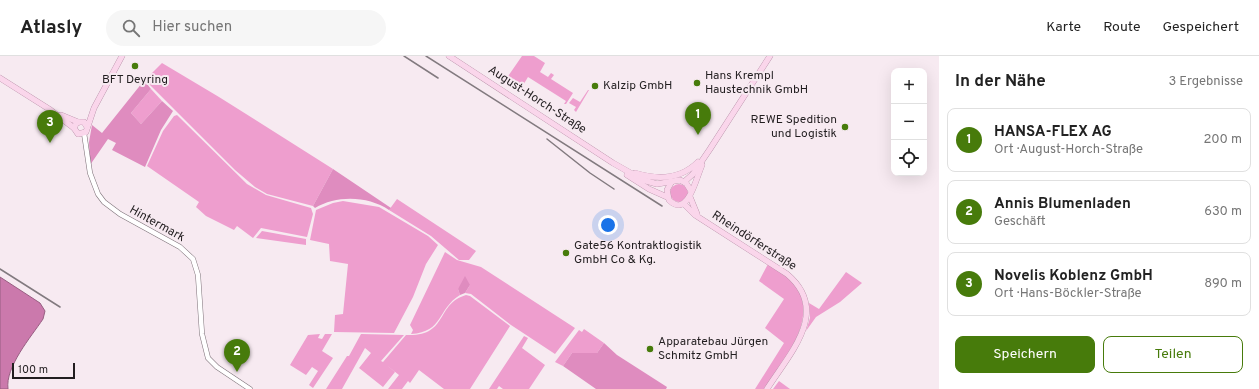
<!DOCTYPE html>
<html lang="de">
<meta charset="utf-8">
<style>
:root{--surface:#fff;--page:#f6f6f6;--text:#222;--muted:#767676;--line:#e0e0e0;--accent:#477b0b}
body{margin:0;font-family:Overpass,sans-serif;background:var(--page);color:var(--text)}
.controls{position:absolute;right:12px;top:12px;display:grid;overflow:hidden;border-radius:8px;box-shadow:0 4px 16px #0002}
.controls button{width:36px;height:36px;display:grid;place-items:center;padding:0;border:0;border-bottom:1px solid var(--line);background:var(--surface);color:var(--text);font:20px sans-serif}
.scale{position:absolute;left:12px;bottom:10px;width:63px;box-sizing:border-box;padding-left:4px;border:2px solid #221e20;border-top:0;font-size:11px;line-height:14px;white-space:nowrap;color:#221e20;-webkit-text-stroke:3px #f7eaf1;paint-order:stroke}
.you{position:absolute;left:608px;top:169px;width:14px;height:14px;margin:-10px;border:3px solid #fff;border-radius:50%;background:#1a73e8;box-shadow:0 0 0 6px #1a73e833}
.badge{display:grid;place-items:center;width:26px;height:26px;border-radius:50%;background:var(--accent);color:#fff;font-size:13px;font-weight:700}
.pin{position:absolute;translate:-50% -33px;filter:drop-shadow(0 1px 2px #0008)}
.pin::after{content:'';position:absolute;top:21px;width:14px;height:12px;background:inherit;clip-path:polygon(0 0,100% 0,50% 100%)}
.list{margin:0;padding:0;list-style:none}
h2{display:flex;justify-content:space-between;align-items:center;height:52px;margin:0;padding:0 16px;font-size:17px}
h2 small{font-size:13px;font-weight:400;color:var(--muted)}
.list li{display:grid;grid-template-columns:26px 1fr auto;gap:12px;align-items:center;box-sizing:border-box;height:64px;margin:0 8px 8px;padding:0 8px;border:1px solid var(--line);border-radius:8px}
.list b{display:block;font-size:15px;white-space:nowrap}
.list p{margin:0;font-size:13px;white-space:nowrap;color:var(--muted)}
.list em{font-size:13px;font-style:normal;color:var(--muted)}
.actions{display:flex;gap:8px;padding:12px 16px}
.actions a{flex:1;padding:9px 0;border:1px solid var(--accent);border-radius:8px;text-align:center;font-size:14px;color:var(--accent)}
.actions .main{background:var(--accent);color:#fff}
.icon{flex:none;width:22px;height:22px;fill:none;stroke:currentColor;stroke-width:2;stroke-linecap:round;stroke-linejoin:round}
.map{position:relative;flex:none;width:939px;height:333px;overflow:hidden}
header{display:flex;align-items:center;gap:24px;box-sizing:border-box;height:56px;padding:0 20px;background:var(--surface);border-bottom:1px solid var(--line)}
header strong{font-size:19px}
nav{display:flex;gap:22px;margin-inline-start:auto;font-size:14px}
.search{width:280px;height:36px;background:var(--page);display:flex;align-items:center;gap:10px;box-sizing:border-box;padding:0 14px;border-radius:22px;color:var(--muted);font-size:15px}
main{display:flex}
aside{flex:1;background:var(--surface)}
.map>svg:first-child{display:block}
</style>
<header>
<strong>Atlasly</strong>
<div class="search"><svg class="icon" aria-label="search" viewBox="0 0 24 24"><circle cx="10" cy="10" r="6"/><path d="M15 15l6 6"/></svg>Hier suchen</div>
<nav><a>Karte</a><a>Route</a><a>Gespeichert</a></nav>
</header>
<main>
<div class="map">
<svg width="939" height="333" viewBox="0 0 939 333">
<rect width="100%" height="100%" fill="#f7eaf1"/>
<!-- green -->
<g fill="#ee9ece">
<path d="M522,0H534L545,7L540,16L548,21L551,17L554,19L551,23L573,37L566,48H564L566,45L528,21L519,36L504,26Z"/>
<path d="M162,7L219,41L333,113L313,150L267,138L255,131L235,114L147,26H143Z"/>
<path d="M151,33L162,45L141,68L131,57Z"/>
<path d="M588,34H589L576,56L574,54L576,51L569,47L573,42L580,46Z"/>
<path d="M177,59L247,128L266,139L311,152L313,158L307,181L261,172L253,182L237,170L234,174L206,160L196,151L199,146L147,110L163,75L174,60Z"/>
<circle cx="679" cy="137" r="9"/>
<path d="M397,143L476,195L469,204H459L431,180L389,154Z"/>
<path d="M343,145L379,151L428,180L438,189L426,208L413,241L394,277L334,276L335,259L343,258L348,208L330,205L329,188L310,184L316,154L333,147Z"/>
<path d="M262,175L306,183V189L256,182Z"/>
<path d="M445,196L457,204L481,211L575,272L555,298L511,269L471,238L465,237L470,229L458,233L460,239C437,253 444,276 411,278L413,274L410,269Z"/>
<path d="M768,208C778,214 791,222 797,231C818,266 782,305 764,333H755L784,287L765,272L784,243L759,225Z"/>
<path d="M846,216L862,227L840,246L816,261L806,275L810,262L809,247L819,253Z"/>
<path d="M466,239L470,240L510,270L470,333H444L419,314L410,327L408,325L402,333H388L399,319L384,307L395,316L383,331L359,312L371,297L365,292L342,333H326L347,300H349L361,278L404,279L381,305L383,306L406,279C449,281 435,248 466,239Z"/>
<path d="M584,273L604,287L597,297H572L563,310L555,306L579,274L582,276Z"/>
<path d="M320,278L318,282L322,283L325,278H332L322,295L333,302L313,332L309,329L318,315L312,311L306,319L290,309L308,279Z"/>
<path d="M524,280L528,282L522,292L545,309L529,333H503L499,330L497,333H489Z"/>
<path d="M779,325L790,333H773Z"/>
</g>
<!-- forest -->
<g fill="#df8cbf">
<path d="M142,27L147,28L151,33L131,57L141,68L162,45L173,55L161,74L145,111L112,94L116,87L108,83L90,109L89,86L92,69L102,77Z"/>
<path d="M333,113L391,152L389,154C368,140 337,139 315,152L313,150Z"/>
<path d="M465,220L470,229L465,237L460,239L458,233Z"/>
<path d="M604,287L617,299L667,331L666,333H596L563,310L572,297H597Z"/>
</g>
<!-- water -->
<path fill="#cb79ac" stroke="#985e82" d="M0,221L40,247L45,255L43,263C31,281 5,311 8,333H0Z"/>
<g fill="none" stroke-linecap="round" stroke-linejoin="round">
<!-- minor casing -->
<g stroke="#7d7178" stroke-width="5.5">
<path id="minor" d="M84,77L90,117L98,138L104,146L120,158L180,191L193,203L198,219L202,278L208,302L217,311L250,333"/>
</g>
<!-- major casing -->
<g stroke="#ac839c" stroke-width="6">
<g id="major">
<path d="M449,0L613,107L643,124L657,128L680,124L686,127L691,135"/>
<path d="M0,22L49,53L74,72"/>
<path d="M61,59L78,66"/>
<path d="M87,71L84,66H79L76,68L74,72L78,78L86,76L94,52L122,0"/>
<path d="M635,117C658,124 680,124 698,106"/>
<path d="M627,119L649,133L667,141"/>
<path d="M684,126L693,118L710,93L770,0"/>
<path d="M671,127L667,134L669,144C688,163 696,122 702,109"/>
<path d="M690,141L697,158"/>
<path d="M684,148L695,159L787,218C831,255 790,297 767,333"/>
</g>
</g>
<!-- minor -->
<use href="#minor" stroke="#fff" stroke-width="4.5"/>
<!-- major -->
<use href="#major" stroke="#fad6eb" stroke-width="5.5"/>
<!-- rail -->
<g stroke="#827a7f" stroke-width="1.5">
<path d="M404,0L438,22"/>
<path d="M426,0L662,150"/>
<path d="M547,83L590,117L614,133"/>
<path d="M0,213L60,251"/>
</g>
</g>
<!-- markers -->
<g fill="#477b0b" stroke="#f7eaf1" stroke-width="1.5">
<circle cx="135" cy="10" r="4"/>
<circle cx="697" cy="27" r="4"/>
<circle cx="595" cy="30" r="4"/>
<circle cx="845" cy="71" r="4"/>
<circle cx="566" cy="197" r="4"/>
<circle cx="650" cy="293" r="4"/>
</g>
<g text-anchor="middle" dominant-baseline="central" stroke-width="4" stroke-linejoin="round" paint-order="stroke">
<!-- poi labels -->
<g font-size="12" fill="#221e20" stroke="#f7eaf1" text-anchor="start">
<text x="705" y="20">Hans Krempl<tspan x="705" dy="14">Haustechnik GmbH</tspan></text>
<text x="135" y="24" text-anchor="middle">BFT Deyring</text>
<text x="603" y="30">Kalzip GmbH</text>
<text x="837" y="64" text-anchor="end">REWE Spedition<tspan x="837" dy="14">und Logistik</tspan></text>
<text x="574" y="190">Gate56 Kontraktlogistik<tspan x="574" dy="14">GmbH Co &amp; Kg.</tspan></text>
<text x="658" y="286">Apparatebau Jürgen<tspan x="658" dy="14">Schmitz GmbH</tspan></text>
</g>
<!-- street labels -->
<g font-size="12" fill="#221e20" stroke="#f7eaf1">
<text transform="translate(537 44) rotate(33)">August-Horch-Straße</text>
<text transform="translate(157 168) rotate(29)">Hintermark</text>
<text transform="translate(754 185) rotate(33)">Rheindörferstraße</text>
</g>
</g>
</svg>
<div class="controls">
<button>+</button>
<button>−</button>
<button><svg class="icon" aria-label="locate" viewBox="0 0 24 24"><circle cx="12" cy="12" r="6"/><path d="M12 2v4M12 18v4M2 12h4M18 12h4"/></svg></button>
</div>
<div class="scale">100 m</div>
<div class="you"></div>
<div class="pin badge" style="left:698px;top:79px">1</div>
<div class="pin badge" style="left:237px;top:316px">2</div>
<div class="pin badge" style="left:50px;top:87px">3</div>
</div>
<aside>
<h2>In der Nähe<small>3 Ergebnisse</small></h2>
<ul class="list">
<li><span class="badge">1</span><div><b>HANSA-FLEX AG</b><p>Ort · August-Horch-Straße</p></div><em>200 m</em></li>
<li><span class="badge">2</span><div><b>Annis Blumenladen</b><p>Geschäft</p></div><em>630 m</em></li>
<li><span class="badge">3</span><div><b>Novelis Koblenz GmbH</b><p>Ort · Hans-Böckler-Straße</p></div><em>890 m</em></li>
</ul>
<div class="actions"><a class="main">Speichern</a><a>Teilen</a></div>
</aside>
</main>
